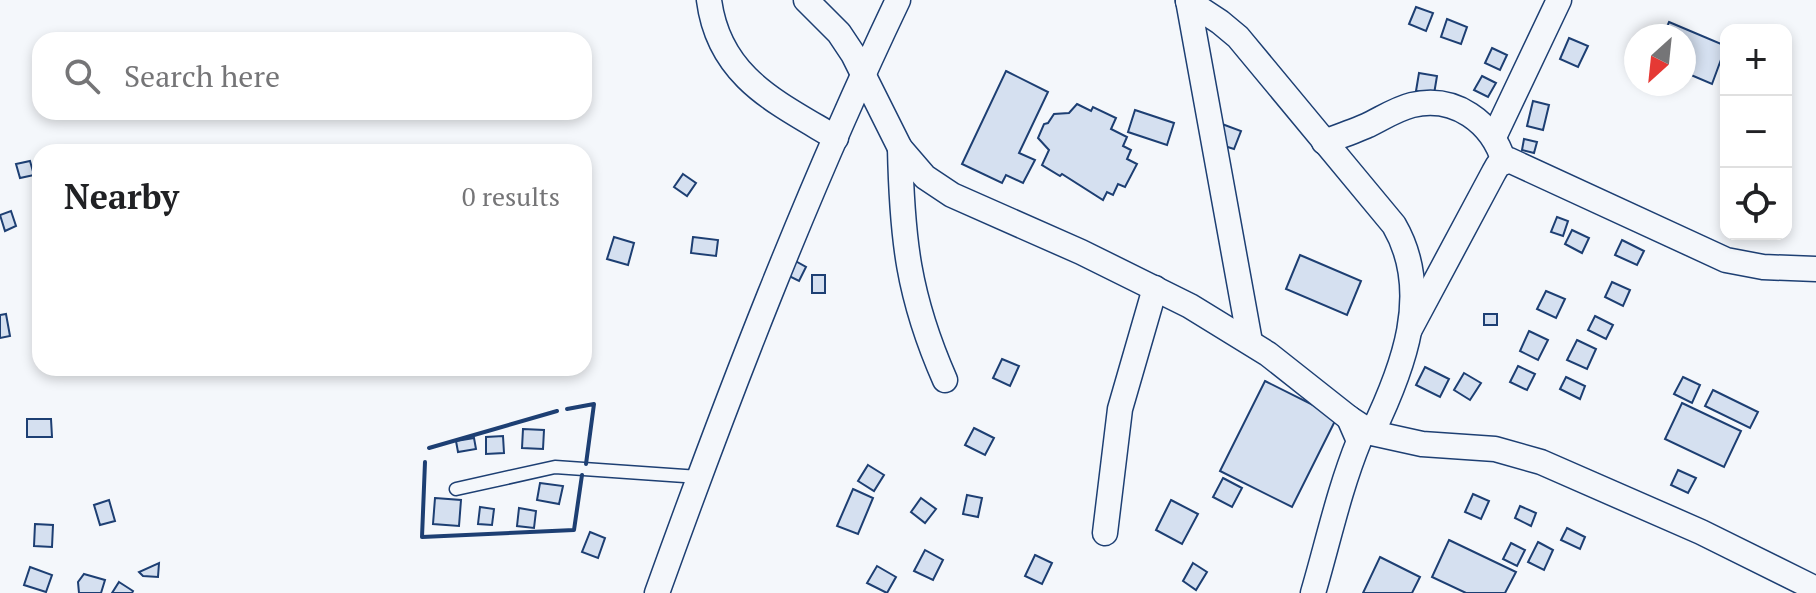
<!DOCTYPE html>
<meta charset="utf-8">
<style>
:root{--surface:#fff;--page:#f2f2f2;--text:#202124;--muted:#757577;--line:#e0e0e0}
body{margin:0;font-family:"PT Serif",serif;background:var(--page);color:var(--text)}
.controls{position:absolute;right:24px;top:24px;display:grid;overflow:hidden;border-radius:16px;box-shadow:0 4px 12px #0003}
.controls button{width:72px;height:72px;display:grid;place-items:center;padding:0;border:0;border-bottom:2px solid var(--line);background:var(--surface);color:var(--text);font:40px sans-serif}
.compass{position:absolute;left:1624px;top:24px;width:72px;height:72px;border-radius:50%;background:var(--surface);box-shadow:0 4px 12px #0003;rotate:207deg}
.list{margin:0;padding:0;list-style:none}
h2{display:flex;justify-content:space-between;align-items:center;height:104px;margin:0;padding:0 32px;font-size:34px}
h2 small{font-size:26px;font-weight:400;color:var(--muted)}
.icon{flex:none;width:44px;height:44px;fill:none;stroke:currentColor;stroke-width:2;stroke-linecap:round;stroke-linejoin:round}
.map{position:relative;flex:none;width:1816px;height:593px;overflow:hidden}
.search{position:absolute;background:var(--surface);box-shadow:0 4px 12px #0003;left:32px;top:32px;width:560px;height:88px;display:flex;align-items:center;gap:20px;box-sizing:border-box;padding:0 28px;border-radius:24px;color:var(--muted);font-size:30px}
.panel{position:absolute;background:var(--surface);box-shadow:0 4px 12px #0003;left:32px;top:144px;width:560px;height:232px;border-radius:24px}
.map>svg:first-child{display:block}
</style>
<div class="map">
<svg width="1816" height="593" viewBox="0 0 1816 593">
<rect width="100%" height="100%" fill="#f4f7fb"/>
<!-- building -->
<g fill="#d5e0f0" stroke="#1d3f73" stroke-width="2">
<path d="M1416,7L1433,13L1426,31L1409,24Z"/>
<path d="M1447,19L1467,27L1461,44L1441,37Z"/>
<path d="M1669,22L1726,46L1712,84L1684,72V36H1663Z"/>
<path d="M1569,38L1588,46L1578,67L1560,59Z"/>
<path d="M1492,48L1507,55L1500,70L1485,63Z"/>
<path d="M1006,71L1048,92L1019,153L1035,160L1023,183L1006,175L1002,183L962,164Z"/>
<path d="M1419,73L1437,76L1434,94L1416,91Z"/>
<path d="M1482,76L1496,83L1488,97L1474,90Z"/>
<path d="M1533,101L1549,105L1543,130L1527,126Z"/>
<path d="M1077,104L1091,111L1093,107L1116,118L1111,129L1127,137L1123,146L1131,150L1127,159L1137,164L1125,187L1118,184L1113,195L1107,192L1103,200L1062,174L1060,176L1042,165L1049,150L1038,138L1044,124L1048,123L1054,114L1069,113Z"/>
<path d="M1135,110L1174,123L1167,145L1128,132Z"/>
<path d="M1222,124L1241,131L1234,149L1215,143Z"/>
<path d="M1524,139L1537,142L1534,153L1522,150Z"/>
<path d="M30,161L34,175L20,178L16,164Z"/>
<path d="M683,174L696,183L687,196L674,187Z"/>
<path d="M11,211L16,226L5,231L0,215Z"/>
<path d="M1557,217L1568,221L1563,236L1551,232Z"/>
<path d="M1572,230L1589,238L1582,253L1565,244Z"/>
<path d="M614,237L634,243L628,265L607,259Z"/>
<path d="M693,237L718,240L716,256L691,253Z"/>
<path d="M1622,240L1644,251L1637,265L1615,255Z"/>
<path d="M1300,255L1361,281L1347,315L1286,289Z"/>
<path d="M790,258L806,267L799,281L783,273Z"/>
<rect x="812" y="275" width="13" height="18"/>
<path d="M1612,282L1630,290L1623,306L1605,297Z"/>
<path d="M1546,291L1565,299L1556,318L1537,309Z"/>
<path d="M6,314L10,336L0,338V315Z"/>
<rect x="1484" y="314" width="13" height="11"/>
<path d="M1595,316L1613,325L1606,339L1588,330Z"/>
<path d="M1529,331L1548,340L1538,360L1520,351Z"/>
<path d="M1577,340L1596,349L1587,369L1567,360Z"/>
<path d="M1002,359L1019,366L1010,386L993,378Z"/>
<path d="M1518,366L1535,374L1527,390L1510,382Z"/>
<path d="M1425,367L1449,379L1440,397L1416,385Z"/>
<path d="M1464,373L1481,383L1470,400L1454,390Z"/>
<path d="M1566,377L1585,386L1580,399L1560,389Z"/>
<path d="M1683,377L1700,385L1692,403L1674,394Z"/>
<path d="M1265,381L1337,417L1292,507L1220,471Z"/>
<path d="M1713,390L1758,412L1750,428L1705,406Z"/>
<path d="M1682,403L1741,431L1724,467L1665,439Z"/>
<path d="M27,419H51L52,437H27Z"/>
<path d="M974,428L994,438L985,455L965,445Z"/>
<path d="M523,429L544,430L543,449L522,448Z"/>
<path d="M503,436L504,453L486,454V437Z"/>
<path d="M474,438L476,449L458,452L456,441Z"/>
<path d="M868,465L884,475L874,491L858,481Z"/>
<path d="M1678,470L1696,478L1688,493L1671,485Z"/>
<path d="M1223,478L1242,488L1232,507L1213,497Z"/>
<path d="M540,483L563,486L559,504L537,500Z"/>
<path d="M853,489L873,498L858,534L837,526Z"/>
<path d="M1473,494L1489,501L1481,519L1465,512Z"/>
<path d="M967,495L982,498L978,517L963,514Z"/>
<path d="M435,498L461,500L459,526L433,524Z"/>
<path d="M921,498L936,509L925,523L911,512Z"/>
<path d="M109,500L115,521L100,525L94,505Z"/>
<path d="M1171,500L1198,514L1182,544L1156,530Z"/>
<path d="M1520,506L1536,513L1531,526L1515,518Z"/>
<path d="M480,507L494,509L492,525L478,524Z"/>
<path d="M519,508L536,511L534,528L517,526Z"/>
<path d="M35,524L53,525L52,547L34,546Z"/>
<path d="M1567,528L1585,537L1580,549L1561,540Z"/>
<path d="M590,532L605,538L598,558L582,552Z"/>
<path d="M1449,540L1516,572L1505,593H1466L1432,577Z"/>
<path d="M1538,542L1553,550L1544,570L1528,562Z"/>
<path d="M1511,543L1525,550L1517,566L1503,559Z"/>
<path d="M925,550L943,560L933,580L914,571Z"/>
<path d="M1035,555L1052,563L1042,584L1025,576Z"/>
<path d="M1380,557L1420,577L1412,593H1363Z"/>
<path d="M159,563L158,577L143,576L139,572Z"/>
<path d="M1193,563L1207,572L1196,590L1183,581Z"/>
<path d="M877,566L896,577L887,593L867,583Z"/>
<path d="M30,567L52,575L46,592L24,585Z"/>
<path d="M84,574L105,580L101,593H79L78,582Z"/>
<path d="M119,582L133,591L132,593H112Z"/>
</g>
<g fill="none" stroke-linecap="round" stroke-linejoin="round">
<!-- lane casing -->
<g stroke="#1d3f73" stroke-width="15">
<path id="lane" d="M456,489L555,467L699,477"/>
</g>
<!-- street casing -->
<g stroke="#1d3f73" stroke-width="27">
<g id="street">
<path d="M709,0C719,77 776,102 836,138"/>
<path d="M806,0L839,33L853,54L900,148L925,177L952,195L1081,252L1190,306L1268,354L1349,418L1372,433L1422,444L1495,449L1541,462L1701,532L1816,589"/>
<path d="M1188,0L1250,342"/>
<path d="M1188,1L1220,22L1238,37L1394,225C1433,292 1403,369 1372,433"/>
<path d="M1494,137L1559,0"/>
<path d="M1324,142C1338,137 1352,132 1366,126C1381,119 1396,109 1412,105C1455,95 1492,122 1504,162"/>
<path d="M900,148C902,239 908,296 945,380"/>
<path d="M1410,329L1494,172L1498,165L1509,160L1726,260L1763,267L1816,269"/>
<path d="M1105,533L1120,409L1155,288"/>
<path d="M657,593C729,393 806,193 898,0"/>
<path d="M1313,593C1328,542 1339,490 1359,441L1349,418"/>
</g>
</g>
<!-- lane -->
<use href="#lane" stroke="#f4f7fb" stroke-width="12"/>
<!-- street -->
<use href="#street" stroke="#f4f7fb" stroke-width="24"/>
<!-- wall -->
<g stroke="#1d3f73" stroke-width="4">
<path d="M567,409L594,404L586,464"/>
<path d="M429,448L557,411"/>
<path d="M425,462L422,537L574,530L582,475"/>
</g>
</g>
</svg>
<div class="controls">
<button>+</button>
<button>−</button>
<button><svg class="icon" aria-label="locate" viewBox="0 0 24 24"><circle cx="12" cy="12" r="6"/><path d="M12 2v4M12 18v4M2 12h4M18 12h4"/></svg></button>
</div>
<svg class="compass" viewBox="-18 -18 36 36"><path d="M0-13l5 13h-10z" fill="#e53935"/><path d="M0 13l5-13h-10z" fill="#757577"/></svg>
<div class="search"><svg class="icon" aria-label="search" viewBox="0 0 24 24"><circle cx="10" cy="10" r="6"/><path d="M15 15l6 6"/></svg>Search here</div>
<section class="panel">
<h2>Nearby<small>0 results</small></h2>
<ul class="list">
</ul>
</section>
</div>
